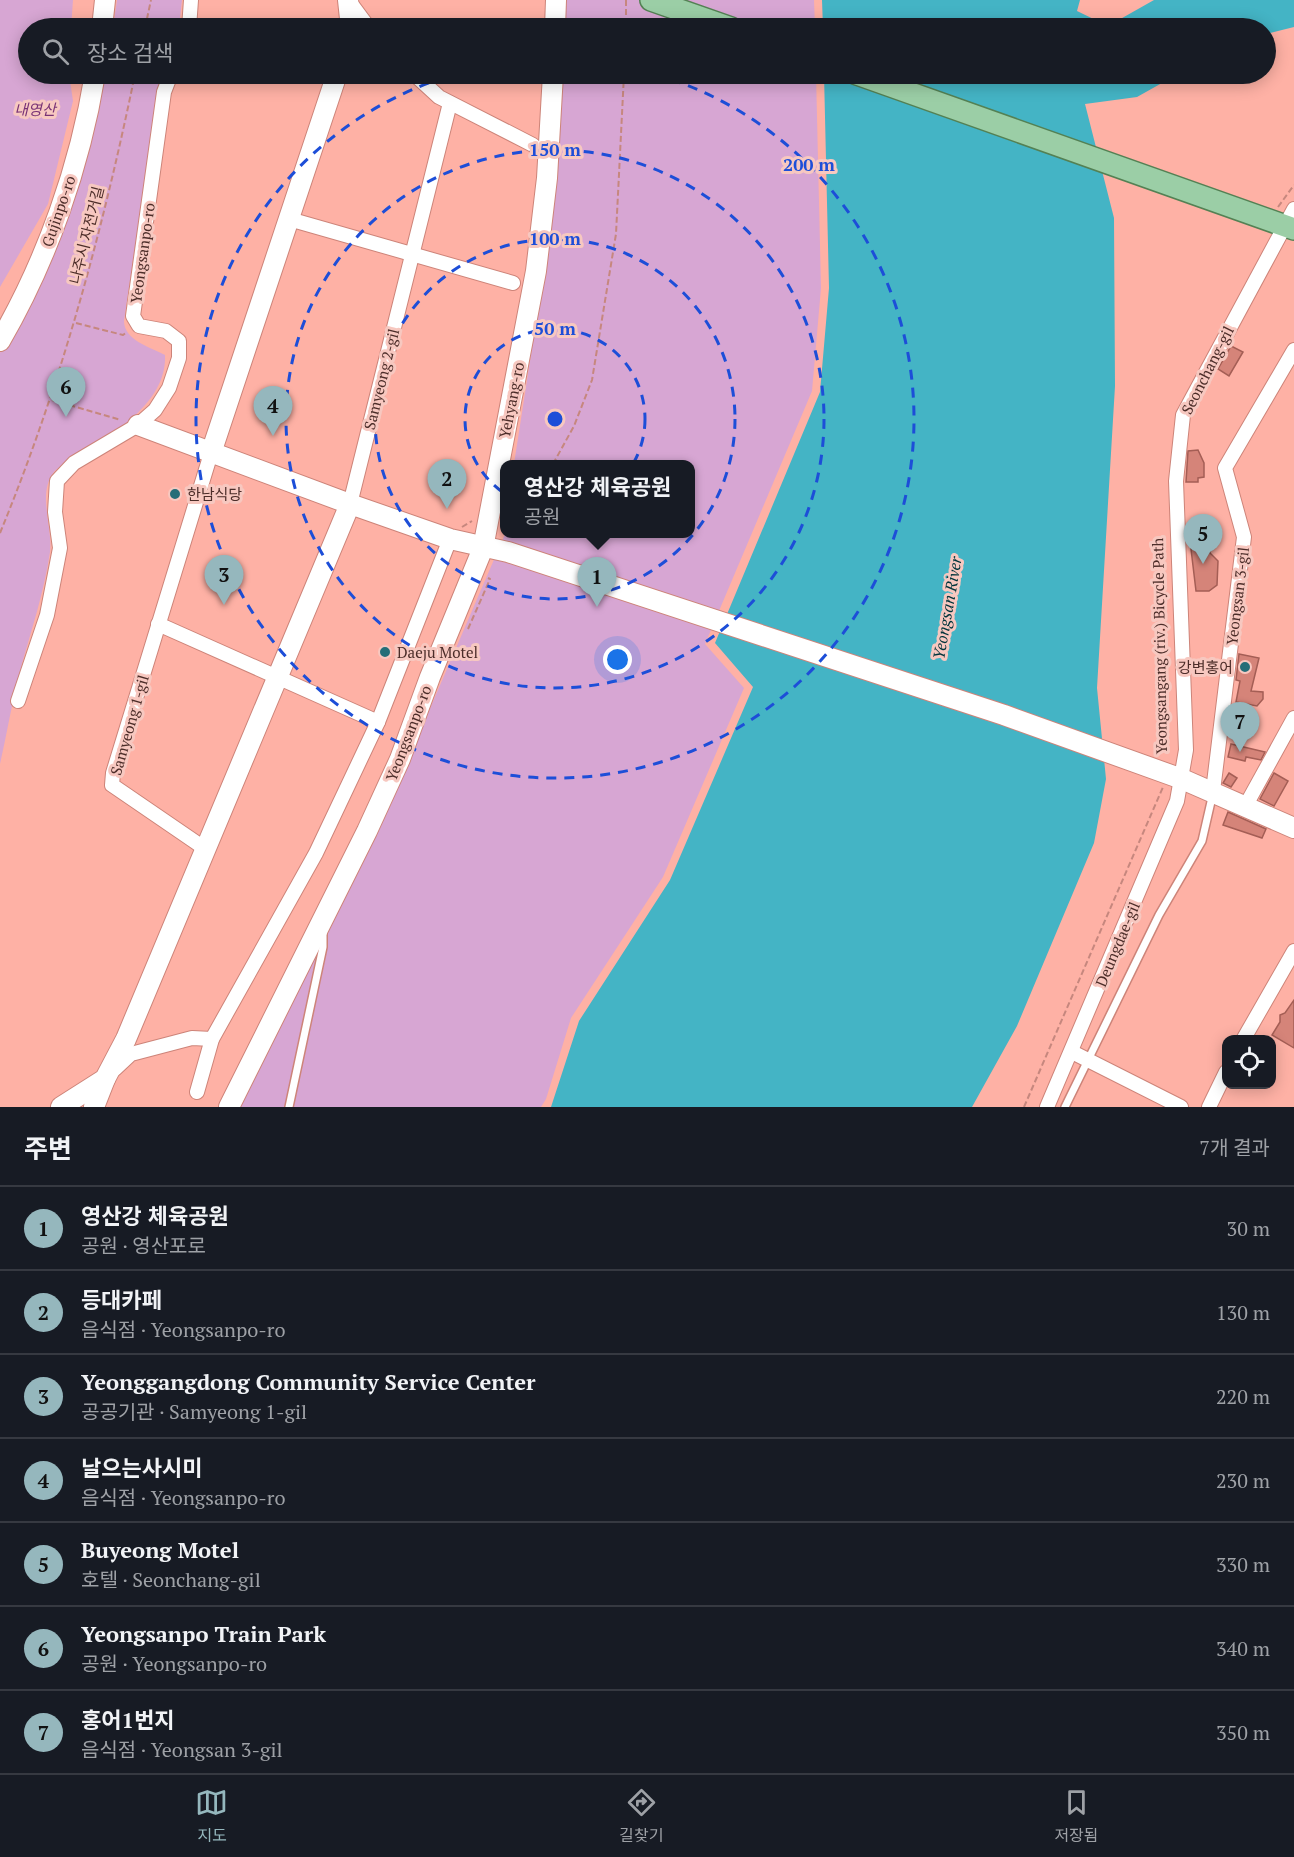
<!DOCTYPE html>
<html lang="ko">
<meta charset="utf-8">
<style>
:root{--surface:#171b24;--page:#242831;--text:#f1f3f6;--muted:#9ea1a6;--line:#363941;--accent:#95b7bd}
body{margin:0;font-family:"PT Serif","Noto Sans KR",serif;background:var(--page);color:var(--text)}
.controls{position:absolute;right:18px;bottom:18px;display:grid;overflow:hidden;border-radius:12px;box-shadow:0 3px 15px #0003}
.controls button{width:54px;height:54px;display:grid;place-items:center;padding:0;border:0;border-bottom:2px solid var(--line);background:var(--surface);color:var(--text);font:30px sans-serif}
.you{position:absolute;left:618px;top:660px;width:21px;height:21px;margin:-15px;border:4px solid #fff;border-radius:50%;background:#1a73e8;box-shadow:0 0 0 9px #1a73e833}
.badge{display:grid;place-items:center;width:39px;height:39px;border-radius:50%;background:var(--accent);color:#111;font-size:20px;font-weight:700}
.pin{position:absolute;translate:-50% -50px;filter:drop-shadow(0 2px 3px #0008)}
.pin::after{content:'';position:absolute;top:32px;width:21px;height:18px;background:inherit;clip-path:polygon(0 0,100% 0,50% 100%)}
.popup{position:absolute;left:500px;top:460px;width:195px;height:78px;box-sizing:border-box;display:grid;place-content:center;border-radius:12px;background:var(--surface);filter:drop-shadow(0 2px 4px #0005);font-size:20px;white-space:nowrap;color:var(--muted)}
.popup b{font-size:22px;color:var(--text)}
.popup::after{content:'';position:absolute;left:50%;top:100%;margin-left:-12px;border:12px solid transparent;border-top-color:var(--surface)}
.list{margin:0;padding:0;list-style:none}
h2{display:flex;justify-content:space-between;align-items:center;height:78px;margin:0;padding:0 24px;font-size:26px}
h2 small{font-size:20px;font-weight:400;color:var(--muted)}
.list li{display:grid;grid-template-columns:39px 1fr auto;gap:18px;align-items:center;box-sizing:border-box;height:84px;padding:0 24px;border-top:2px solid var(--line)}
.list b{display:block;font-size:22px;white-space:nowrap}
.list p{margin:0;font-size:20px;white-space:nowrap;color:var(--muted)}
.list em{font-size:20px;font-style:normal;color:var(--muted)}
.icon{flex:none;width:33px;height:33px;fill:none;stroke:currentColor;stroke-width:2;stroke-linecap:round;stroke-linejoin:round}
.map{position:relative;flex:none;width:1294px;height:1107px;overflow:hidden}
.search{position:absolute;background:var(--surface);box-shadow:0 3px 15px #0003;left:18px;right:18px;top:18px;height:66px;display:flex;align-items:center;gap:15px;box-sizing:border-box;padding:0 21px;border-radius:33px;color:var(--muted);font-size:22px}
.sheet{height:666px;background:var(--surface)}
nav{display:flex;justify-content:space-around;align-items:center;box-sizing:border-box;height:84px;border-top:2px solid var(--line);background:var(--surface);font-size:16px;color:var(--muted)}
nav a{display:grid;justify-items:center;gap:3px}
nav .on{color:var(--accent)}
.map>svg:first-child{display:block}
</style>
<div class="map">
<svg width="1294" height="1107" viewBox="0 0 1294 1107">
<rect width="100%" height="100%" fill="#feb1a5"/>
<!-- green -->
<g fill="#d7a6d3">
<path d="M0,0H73L71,28H28V74H69L73,101L48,204L0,287Z"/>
<path d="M117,0H182L179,28H113Z"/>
<path d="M563,0H814L815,28H562Z"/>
<path d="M104,74H164L145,178L124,321C124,340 150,347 165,355C167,402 115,432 81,454C72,460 61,464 54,472C37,493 53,527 50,552C44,593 31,631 20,671C12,702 7,733 0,764V353L40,276Z"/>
<path d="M561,74H816L821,288L812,391L705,644L744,688L663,877L571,1018L546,1099L541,1107H238L416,741L505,534H690V464H514L551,226Z"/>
</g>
<!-- water -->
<g fill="#44b4c5">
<path d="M822,0H1080L1077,11L1108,26L1154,0H1294V27L1266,34V28H823Z"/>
<path d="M824,74H1178L1137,97L1085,104L1114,218L1115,386L1097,688L1106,779L1094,843L1017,1026L972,1107H551L579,1021L670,880L753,687L715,643L820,392L829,288Z"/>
</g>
<!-- building -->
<g fill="#d58479" stroke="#a45e55" stroke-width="1.5">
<path d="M1231,346L1243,352L1229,376L1218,369Z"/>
<path d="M1198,450L1204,463V477L1198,478V482H1186L1188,451Z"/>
<path d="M1208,541L1210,553L1218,561L1217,585L1209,591H1196L1191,549Z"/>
<path d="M1239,654L1259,658L1251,691L1263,692V699L1257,706L1236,702L1240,681L1236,680Z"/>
<path d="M1231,744L1265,752L1261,760L1246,757L1245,761L1228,757Z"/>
<path d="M1229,773L1237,778L1231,787L1223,783Z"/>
<path d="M1274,773L1288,781L1274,806L1260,799Z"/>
<path d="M1228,812L1266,829L1262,838L1223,825Z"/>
<path d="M1294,1000V1048L1272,1035L1280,1022V1015L1285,1013Z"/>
</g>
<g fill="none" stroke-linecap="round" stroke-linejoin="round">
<!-- lane casing -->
<g stroke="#cd8479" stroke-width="10">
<g id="lane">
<path d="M289,1107L323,947V933"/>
<path d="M1065,1107L1159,915L1202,841L1213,793"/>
</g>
</g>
<!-- street casing -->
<g stroke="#cd8479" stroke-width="16">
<g id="street">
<path d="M349,1L369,28"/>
<path d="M189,28L191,0"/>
<path d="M414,74L439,97L533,145"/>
<path d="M289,219L513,283"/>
<path d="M350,504L450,103"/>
<path d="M158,624L378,722"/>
<path d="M18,701L47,615L60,548L55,512L57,481L74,463L138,425L155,410L169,388L179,358V341L166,331L139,326L133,316L164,92L171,74"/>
<path d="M1213,791L1244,537L1225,468L1294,350"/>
<path d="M1246,805L1294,718"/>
<path d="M207,850L112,785L113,773L212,450"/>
<path d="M1243,1040L1294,951"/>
<path d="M1072,1052L1181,1107"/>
<path d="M115,1069L131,1054L192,1038L212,1039"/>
<path d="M197,1092L212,1039L316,853L378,722L450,539"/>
<path d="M1047,1107L1177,801L1186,750L1176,481L1183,415L1294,209"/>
<path d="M1209,1107L1226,1072"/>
</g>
</g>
<!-- secondary casing -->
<g stroke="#cd8479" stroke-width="22">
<g id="secondary">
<path d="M348,0L351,28"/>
<path d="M102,28L105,0"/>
<path d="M555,28L556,0"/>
<path d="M0,341C47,260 80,166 95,74"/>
<path d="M138,425L350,504L450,539L508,552L1004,715L1182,779L1294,828"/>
<path d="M212,450L337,74"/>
<path d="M61,1107L105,1079L126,1039L350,504"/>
<path d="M94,1107L105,1079"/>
<path d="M229,1107L367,831L400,759L430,677L483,548L536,271L547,178L553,74"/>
</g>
</g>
<!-- primary casing -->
<g stroke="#548154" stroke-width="24">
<g id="primary">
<path d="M651,0L731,28"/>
<path d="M857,74L1294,229"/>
</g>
</g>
<!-- path -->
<g stroke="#c6877e" stroke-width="2" stroke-dasharray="6 3" stroke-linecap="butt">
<path d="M626,0V28"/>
<path d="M145,28L151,0"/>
<path d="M1278,207L1294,185"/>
<path d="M76,323L123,335L127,332"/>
<path d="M52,400L121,420"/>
<path d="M553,464L574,426L592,380L616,234L624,74"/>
<path d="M462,527L472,521"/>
<path d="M0,533C61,385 103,230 135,74"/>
<path d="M468,629L490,579L488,578"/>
<path d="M1024,1107L1163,787"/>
</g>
<!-- lane -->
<use href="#lane" stroke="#fff" stroke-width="7"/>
<!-- street -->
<use href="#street" stroke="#fff" stroke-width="14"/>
<!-- secondary -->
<use href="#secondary" stroke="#fff" stroke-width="20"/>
<!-- primary -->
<use href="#primary" stroke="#9bcea6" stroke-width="21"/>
</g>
<!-- distance rings -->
<g fill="none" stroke="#1d4ed8" stroke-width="3" stroke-dasharray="10 8">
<circle cx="555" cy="419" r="90"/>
<circle cx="555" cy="419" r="180"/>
<circle cx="555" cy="419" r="269"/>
<path d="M654 74A359 359 0 1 1 456 74"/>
</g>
<!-- markers -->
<g fill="#256e78" stroke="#f7c8c0" stroke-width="2">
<circle cx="175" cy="494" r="6"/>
<circle cx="385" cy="652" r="6"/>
<circle cx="1245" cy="667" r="6"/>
</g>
<g text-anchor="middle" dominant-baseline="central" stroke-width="6" stroke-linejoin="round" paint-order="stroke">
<!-- park labels -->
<g font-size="15" font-style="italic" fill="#783275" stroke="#f7c8c0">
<text x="35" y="109">내영산</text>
</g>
<!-- street labels -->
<g font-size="15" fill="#4c2d29" stroke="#f7c8c0">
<text transform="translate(58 211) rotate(-71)">Gujinpo-ro</text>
<text transform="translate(86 235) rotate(-76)">나주시 자전거길</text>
<text transform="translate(142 253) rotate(-82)">Yeongsanpo-ro</text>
<text transform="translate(1207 370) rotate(-63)">Seonchang-gil</text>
<text transform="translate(381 379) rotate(-76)">Samyeong 2-gil</text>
<text transform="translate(511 400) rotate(-79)">Yehyang-ro</text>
<text transform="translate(1237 596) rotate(-83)">Yeongsan 3-gil</text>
<text transform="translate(1159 646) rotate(-91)">Yeongsangang (riv.) Bicycle Path</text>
<text transform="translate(129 725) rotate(-74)">Samyeong 1-gil</text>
<text transform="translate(408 733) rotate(-69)">Yeongsanpo-ro</text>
<text transform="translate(1117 944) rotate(-67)">Deungdae-gil</text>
</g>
<!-- poi labels -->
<g font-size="15" fill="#4c2d29" stroke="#f7c8c0" text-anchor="start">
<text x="187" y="494">한남식당</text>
<text x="397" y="652">Daeju Motel</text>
<text x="1233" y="667" text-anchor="end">강변홍어</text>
</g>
<!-- water labels -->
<g font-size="16" font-style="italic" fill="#00343b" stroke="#f7c8c0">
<text transform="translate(947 608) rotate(-80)">Yeongsan River</text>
</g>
</g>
<circle cx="555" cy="419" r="9" fill="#1d4ed8" stroke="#f7c8c0" stroke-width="3"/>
<g font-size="18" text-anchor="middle" font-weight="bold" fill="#1d4ed8" stroke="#f7c8c0" stroke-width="6" stroke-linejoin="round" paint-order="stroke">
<text x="555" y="156">150 m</text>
<text x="809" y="171">200 m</text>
<text x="555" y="245">100 m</text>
<text x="555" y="335">50 m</text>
</g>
</svg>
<div class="controls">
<button><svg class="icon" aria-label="locate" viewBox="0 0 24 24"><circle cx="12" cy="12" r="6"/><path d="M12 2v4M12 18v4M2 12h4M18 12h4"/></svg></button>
</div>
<div class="you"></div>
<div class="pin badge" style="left:597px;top:607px">1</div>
<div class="popup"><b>영산강 체육공원</b>공원</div>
<div class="pin badge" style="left:447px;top:509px">2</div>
<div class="pin badge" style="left:224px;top:605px">3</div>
<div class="pin badge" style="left:273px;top:436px">4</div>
<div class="pin badge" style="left:1203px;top:564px">5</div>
<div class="pin badge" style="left:66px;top:417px">6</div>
<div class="pin badge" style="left:1240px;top:752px">7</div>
<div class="search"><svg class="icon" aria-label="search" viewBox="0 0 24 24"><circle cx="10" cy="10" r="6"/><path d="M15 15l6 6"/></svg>장소 검색</div>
</div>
<section class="sheet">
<h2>주변<small>7개 결과</small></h2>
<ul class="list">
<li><span class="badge">1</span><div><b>영산강 체육공원</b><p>공원 · 영산포로</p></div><em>30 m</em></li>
<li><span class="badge">2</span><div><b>등대카페</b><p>음식점 · Yeongsanpo-ro</p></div><em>130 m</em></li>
<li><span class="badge">3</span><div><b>Yeonggangdong Community Service Center</b><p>공공기관 · Samyeong 1-gil</p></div><em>220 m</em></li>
<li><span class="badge">4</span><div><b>날으는사시미</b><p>음식점 · Yeongsanpo-ro</p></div><em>230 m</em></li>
<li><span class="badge">5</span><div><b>Buyeong Motel</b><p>호텔 · Seonchang-gil</p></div><em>330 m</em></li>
<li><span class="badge">6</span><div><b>Yeongsanpo Train Park</b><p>공원 · Yeongsanpo-ro</p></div><em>340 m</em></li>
<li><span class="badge">7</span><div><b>홍어1번지</b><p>음식점 · Yeongsan 3-gil</p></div><em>350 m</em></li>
</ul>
</section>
<nav>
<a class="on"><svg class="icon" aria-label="map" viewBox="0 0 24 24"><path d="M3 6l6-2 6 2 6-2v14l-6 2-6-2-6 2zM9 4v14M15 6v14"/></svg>지도</a>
<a><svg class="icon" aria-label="directions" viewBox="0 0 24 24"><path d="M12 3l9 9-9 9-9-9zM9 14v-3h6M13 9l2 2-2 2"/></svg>길찾기</a>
<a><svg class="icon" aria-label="saved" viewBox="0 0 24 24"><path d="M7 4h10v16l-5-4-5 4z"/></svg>저장됨</a>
</nav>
